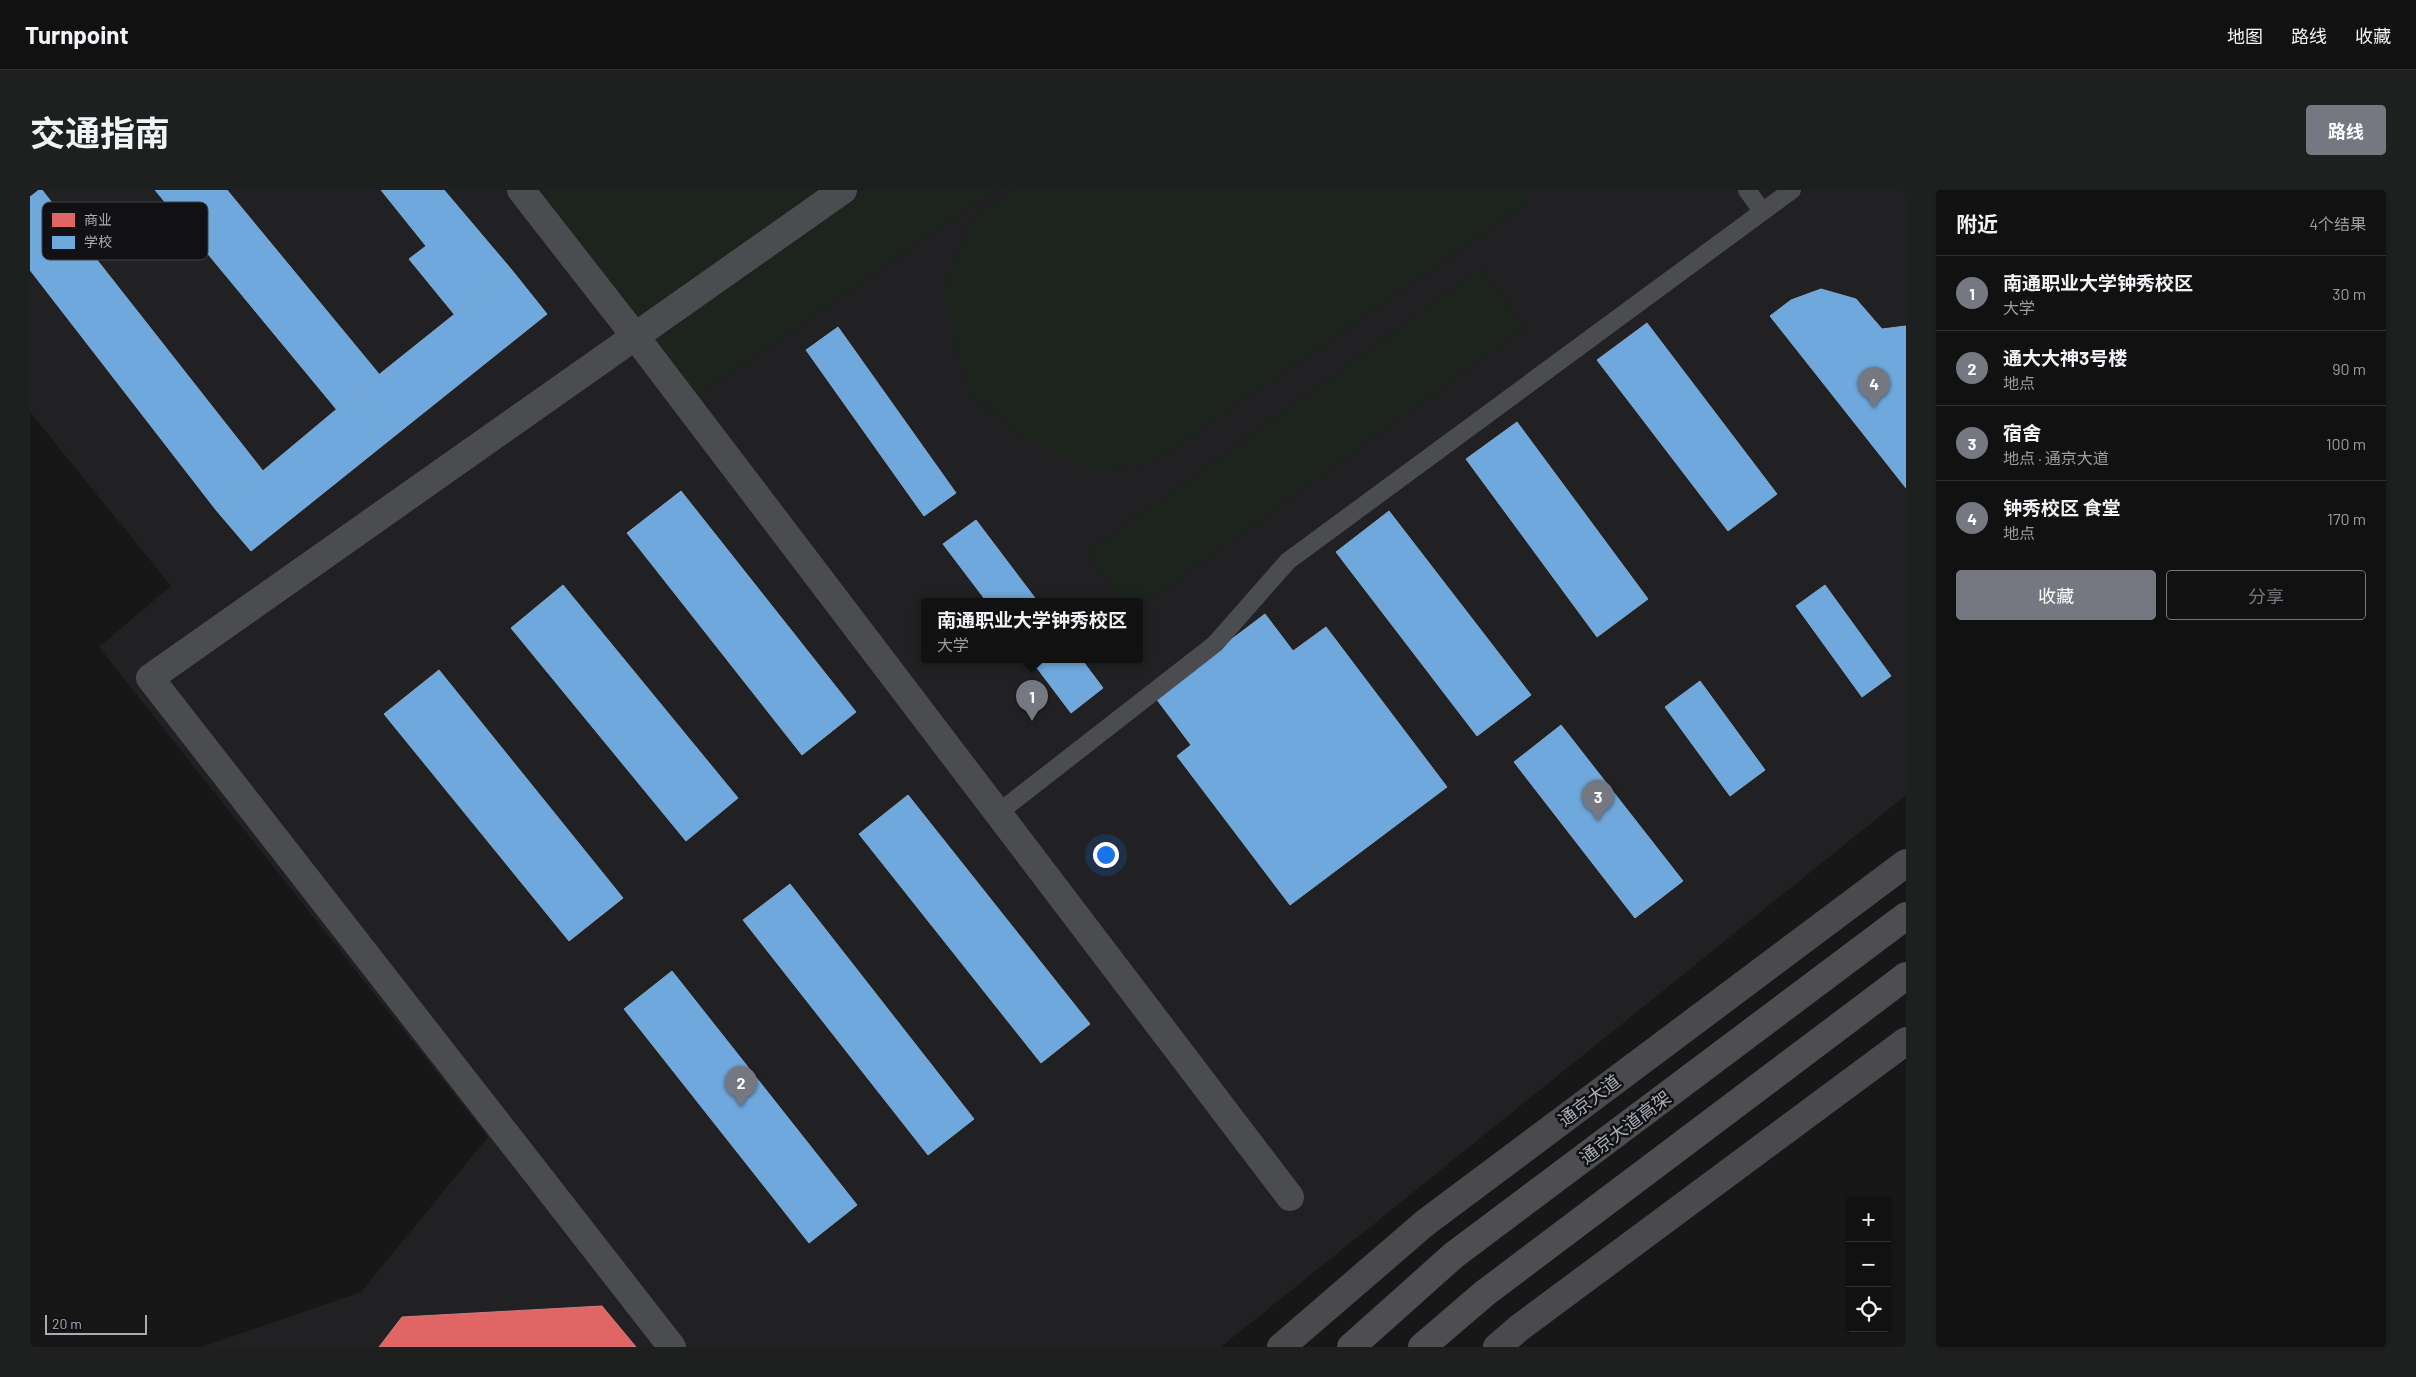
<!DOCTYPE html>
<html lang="zh">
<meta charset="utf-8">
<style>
:root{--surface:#111;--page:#1e1f1f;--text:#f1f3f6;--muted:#9c9d9f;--line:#303131;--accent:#757880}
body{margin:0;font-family:Barlow,"Noto Sans SC",sans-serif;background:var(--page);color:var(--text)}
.controls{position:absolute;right:15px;bottom:15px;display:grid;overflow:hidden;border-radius:5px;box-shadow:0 1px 4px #0004}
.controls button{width:45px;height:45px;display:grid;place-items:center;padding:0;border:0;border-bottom:1px solid var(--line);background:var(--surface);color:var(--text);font:25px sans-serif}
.scale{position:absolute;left:15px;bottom:12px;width:102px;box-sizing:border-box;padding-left:5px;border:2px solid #a8adb8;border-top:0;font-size:14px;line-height:18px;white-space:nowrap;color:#a8adb8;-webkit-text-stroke:4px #111113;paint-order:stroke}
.you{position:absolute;left:1075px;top:664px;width:18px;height:18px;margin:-12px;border:4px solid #fff;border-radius:50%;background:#1a73e8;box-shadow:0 0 0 8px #1a73e833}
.badge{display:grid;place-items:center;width:32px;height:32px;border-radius:50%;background:var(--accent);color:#fff;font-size:16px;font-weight:700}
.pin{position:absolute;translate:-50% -41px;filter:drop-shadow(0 1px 2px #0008)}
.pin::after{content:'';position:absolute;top:26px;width:18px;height:15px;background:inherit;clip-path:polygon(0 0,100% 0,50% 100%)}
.popup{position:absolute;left:891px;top:408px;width:222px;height:65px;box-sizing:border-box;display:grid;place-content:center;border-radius:5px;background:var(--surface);filter:drop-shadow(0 1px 4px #0005);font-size:16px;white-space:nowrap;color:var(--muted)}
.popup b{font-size:19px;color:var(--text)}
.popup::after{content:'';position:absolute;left:50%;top:100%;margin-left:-10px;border:10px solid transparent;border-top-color:var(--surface)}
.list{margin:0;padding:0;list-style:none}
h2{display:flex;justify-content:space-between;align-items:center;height:65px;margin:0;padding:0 20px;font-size:21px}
h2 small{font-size:16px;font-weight:400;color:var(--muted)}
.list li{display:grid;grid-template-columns:32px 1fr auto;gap:15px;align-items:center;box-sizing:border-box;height:75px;padding:0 20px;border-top:1px solid var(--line)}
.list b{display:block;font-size:19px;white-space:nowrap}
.list p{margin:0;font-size:16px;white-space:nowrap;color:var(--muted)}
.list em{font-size:16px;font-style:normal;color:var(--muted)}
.actions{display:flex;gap:10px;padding:15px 20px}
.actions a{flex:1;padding:11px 0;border:1px solid var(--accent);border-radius:5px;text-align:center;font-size:18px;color:var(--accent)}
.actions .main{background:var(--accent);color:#fff}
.icon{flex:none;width:28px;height:28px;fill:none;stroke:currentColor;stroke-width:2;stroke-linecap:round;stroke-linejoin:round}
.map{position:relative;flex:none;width:1876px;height:1157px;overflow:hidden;border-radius:5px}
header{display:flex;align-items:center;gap:30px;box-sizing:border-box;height:70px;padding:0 25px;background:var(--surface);border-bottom:1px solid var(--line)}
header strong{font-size:24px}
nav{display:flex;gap:28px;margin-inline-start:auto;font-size:18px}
.intro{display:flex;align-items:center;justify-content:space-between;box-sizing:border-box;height:120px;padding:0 30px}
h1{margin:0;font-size:35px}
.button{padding:12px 22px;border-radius:5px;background:var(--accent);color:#fff;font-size:18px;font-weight:700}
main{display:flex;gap:30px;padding:0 30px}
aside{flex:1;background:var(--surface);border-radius:5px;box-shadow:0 1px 4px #0004}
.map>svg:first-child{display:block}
</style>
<header>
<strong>Turnpoint</strong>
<nav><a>地图</a><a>路线</a><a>收藏</a></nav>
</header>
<div class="intro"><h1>交通指南</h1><a class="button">路线</a></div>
<main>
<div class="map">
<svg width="1876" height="1157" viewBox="0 0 1876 1157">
<rect width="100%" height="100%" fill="#171717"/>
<!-- built -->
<path fill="#212123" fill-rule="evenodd" d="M0,0H1876V605L1191,1157H172L331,1102L458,947L69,457L141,396L0,222ZM894,412H1110V470H894Z"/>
<!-- green -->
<g fill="#1d241e">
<path d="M491,0H965L656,214Z"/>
<path d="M982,0H1500L1492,17L1124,272L1063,283L995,249L940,203L922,145L913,100L942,28Z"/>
<path d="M1452,78L1495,137L1110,417V412H1093L1057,363Z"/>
</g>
<!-- shops -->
<path fill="#e06666" stroke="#cf7b7f" d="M572,1116L606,1157H349L372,1127Z"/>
<!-- schools -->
<g fill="#6fa8dc" stroke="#80aad1">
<path d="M9,0H12L233,281L186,320L0,80V7Z"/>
<path d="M125,0H197L349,184L307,220Z"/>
<path d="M351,0H414L481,79L424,124L379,69L396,56Z"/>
<path d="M481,79L517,124L362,248L326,203Z"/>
<path d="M1791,99L1826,109L1852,139L1876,136V298L1740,126L1761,110Z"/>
<path d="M1617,133L1747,304L1698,341L1567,170Z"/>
<path d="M808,137L926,303L894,326L776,160Z"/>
<path d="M326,203L362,248L221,361L186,320Z"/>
<path d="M1487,232L1618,409L1567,447L1436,269Z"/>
<path d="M651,301L826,522L772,565L597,343Z"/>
<path d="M1359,321L1501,505L1447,546L1306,362Z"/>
<path d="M946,330L1008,412H957L913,354Z"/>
<path d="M533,395L708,608L656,651L481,438Z"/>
<path d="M1795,395L1861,486L1832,507L1766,416Z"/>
<path d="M1235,424L1263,461L1296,437L1417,597L1260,715L1147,566L1161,555L1125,507Z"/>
<path d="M1001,470H1052L1073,498L1041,523Z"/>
<path d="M409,480L593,708L539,751L354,524Z"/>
<path d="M1670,491L1735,580L1700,606L1635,517Z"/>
<path d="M1531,535L1653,691L1605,728L1484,572Z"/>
<path d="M878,605L1060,834L1011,873L829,644Z"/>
<path d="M760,694L944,929L898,965L713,730Z"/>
<path d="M642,781L827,1015L779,1053L594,819Z"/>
</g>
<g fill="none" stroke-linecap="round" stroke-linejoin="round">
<!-- service -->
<g stroke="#4b4c50" stroke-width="18">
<path d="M1717,0L1732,21"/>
<path d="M968,623L1185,454L1258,371L1762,0"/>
</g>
<!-- minor -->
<g stroke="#4b4c50" stroke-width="28">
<path d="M491,0L605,146L1260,1007"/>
<path d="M642,1157L120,488L813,0"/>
</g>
<!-- secondary -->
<g stroke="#4a4a4e" stroke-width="28">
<path d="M1251,1157L1395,1033L1876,673"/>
<path d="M1467,1157L1489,1138L1876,851"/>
</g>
<!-- trunk -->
<g stroke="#4e4e52" stroke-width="28">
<path d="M1321,1157L1424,1065L1876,726"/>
<path d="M1392,1157L1455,1103L1876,786"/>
</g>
</g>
<g text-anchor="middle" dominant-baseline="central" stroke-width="5" stroke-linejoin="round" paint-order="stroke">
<!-- street labels -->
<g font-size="18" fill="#a8adb8" stroke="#111113">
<text transform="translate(1559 910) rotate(-37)">通京大道</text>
<text transform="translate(1595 937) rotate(-37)">通京大道高架</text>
</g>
</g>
<!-- legend -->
<rect x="12" y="12" width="166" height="58" rx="8" fill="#111113" stroke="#3e4045" stroke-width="1"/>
<rect x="22" y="23" width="23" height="14" fill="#e06666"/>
<rect x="22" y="46" width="23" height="13" fill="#6fa8dc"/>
<g font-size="14" fill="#a8adb8">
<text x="54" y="35">商业</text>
<text x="54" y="57">学校</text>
</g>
</svg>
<div class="controls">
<button>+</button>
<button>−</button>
<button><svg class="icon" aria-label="locate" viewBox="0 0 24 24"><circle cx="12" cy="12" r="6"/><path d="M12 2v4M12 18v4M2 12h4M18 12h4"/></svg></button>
</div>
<div class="scale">20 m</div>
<div class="you"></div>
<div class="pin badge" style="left:1002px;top:531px">1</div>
<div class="popup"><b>南通职业大学钟秀校区</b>大学</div>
<div class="pin badge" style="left:711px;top:917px">2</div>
<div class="pin badge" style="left:1568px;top:631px">3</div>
<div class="pin badge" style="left:1844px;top:218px">4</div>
</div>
<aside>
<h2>附近<small>4个结果</small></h2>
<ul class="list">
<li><span class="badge">1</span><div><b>南通职业大学钟秀校区</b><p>大学</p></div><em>30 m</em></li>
<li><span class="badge">2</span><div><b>通大大神3号楼</b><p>地点</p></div><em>90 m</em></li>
<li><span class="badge">3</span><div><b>宿舍</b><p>地点 · 通京大道</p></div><em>100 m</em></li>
<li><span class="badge">4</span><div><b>钟秀校区 食堂</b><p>地点</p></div><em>170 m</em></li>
</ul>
<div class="actions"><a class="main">收藏</a><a>分享</a></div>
</aside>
</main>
